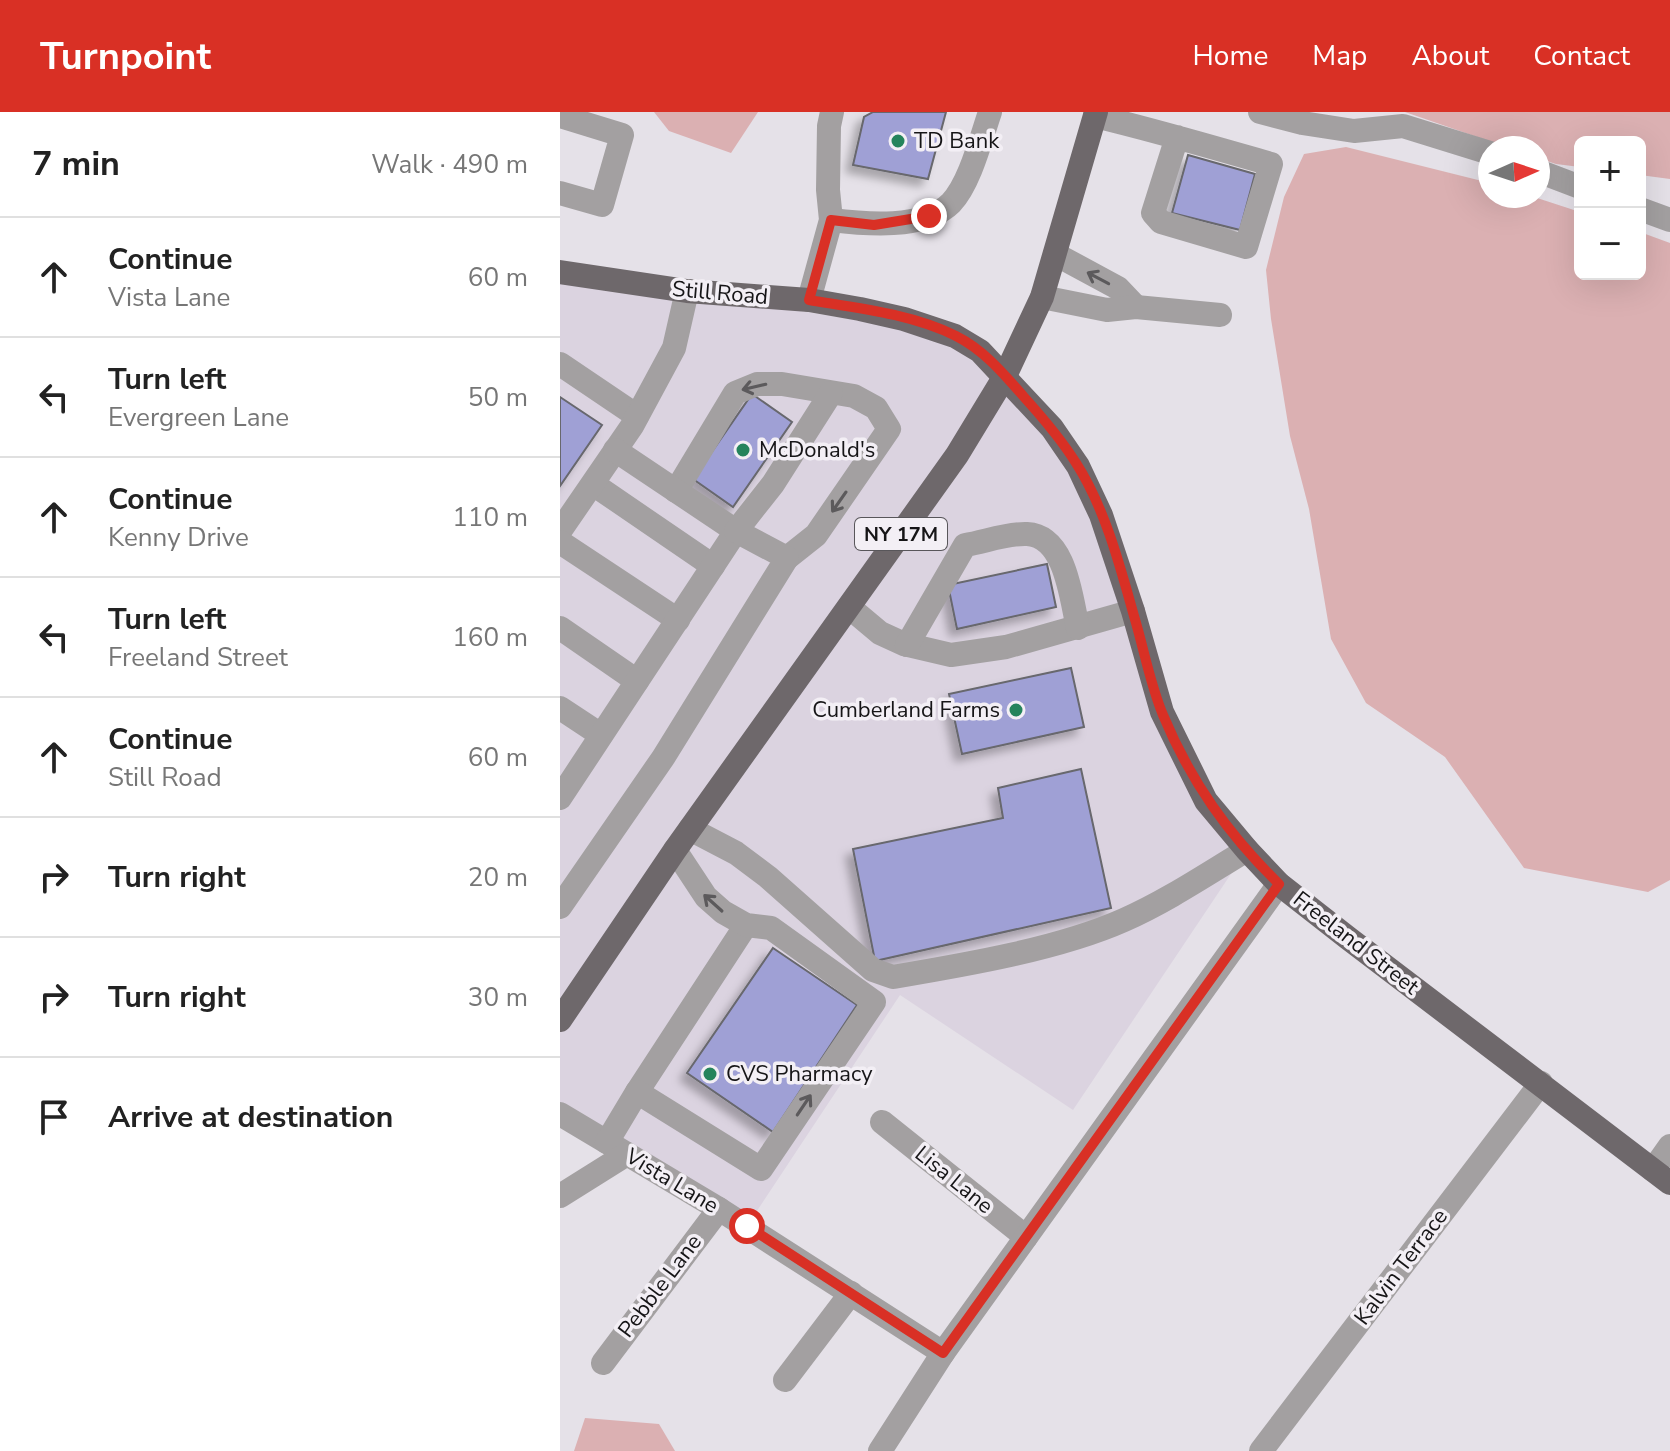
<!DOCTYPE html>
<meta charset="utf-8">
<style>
:root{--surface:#fff;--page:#f6f6f6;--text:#222;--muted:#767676;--line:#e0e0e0;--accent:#d93025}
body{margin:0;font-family:"Nunito Sans",sans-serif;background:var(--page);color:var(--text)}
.controls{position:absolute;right:24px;top:24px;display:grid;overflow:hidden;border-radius:12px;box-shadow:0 8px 32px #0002}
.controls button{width:72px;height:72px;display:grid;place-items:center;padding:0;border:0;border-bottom:2px solid var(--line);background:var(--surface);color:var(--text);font:40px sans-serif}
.compass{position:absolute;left:918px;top:24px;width:72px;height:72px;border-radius:50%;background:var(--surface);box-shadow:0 8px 32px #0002;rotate:87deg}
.stop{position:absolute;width:24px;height:24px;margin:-18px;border:6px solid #d93025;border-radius:50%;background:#fff}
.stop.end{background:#d93025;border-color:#fff;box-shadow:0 2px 8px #0008}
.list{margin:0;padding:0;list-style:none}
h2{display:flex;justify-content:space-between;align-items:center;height:104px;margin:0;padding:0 32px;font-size:34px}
h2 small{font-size:26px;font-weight:400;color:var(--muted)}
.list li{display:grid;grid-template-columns:52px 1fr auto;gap:24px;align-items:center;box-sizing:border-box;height:120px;padding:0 32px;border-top:2px solid var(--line)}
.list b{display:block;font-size:30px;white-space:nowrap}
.list p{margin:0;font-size:26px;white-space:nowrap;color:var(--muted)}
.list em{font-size:26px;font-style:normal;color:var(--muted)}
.icon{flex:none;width:44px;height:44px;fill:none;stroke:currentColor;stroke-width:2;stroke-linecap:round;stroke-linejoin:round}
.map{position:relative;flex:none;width:1110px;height:1339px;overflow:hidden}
header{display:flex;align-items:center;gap:48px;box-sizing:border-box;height:112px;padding:0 40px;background:var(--accent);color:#fff}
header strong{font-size:38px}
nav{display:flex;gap:44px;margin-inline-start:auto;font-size:28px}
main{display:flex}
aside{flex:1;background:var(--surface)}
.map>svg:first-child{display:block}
</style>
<header>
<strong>Turnpoint</strong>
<nav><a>Home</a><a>Map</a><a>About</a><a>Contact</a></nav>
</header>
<main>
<aside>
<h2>7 min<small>Walk · 490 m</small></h2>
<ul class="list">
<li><svg class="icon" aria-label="ahead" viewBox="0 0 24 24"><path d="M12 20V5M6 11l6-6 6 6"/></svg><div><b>Continue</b><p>Vista Lane</p></div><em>60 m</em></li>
<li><svg class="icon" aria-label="left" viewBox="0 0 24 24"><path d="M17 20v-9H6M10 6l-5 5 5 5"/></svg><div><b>Turn left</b><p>Evergreen Lane</p></div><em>50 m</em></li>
<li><svg class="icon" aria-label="ahead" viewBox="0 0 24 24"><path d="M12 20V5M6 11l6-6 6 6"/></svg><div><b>Continue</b><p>Kenny Drive</p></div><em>110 m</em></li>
<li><svg class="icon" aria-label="left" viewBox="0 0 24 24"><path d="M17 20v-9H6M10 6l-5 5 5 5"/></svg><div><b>Turn left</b><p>Freeland Street</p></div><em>160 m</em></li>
<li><svg class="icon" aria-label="ahead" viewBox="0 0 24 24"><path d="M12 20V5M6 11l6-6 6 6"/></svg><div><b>Continue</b><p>Still Road</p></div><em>60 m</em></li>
<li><svg class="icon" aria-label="right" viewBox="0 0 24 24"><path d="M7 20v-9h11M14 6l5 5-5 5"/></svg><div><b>Turn right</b></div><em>20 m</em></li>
<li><svg class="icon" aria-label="right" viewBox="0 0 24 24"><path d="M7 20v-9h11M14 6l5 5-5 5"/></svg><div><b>Turn right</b></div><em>30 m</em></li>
<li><svg class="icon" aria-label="arrive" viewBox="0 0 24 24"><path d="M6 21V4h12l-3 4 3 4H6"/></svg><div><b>Arrive at destination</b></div></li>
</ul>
</aside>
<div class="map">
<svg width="1110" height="1339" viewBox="0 0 1110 1339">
<defs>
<filter id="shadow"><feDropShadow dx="-7" dy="7" stdDeviation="4" flood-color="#0004"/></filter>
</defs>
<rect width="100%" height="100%" fill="#e5e1e8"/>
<!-- built -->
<path fill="#dbd3e0" d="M0,160L395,224L518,354L602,600L687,738L513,998L340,883L187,1114L0,1002Z"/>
<!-- green -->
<g fill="#dbb0b2">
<path d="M94,0H198L171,41L109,19Z"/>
<path d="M845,0H1110V67L1080,63V30H1020V55L996,52L978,46V36H949Z"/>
<path d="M786,35L930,71V84H971L1020,100V162H1080V120L1110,131V768L1088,780L964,756L885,645L806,591L771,527L749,397L730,324L711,207L706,158L724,85L744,42Z"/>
<path d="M25,1306L99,1312L115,1339H14Z"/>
</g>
<!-- building -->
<g fill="#9fa0d5" stroke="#67676d" stroke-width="2" filter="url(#shadow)">
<path d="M313,0H386L368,67L293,53L304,5Z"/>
<path d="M628,43L695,62L680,118L612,101Z"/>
<path d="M192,282L232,310L173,395L133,367Z"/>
<path d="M0,285L42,313L0,374Z"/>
<path d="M487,452L496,495L397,517L388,473Z"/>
<path d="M511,556L524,615L402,642L389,582Z"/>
<path d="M521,657L551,796L315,849L293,737L443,706L438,676Z"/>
<path d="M213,836L297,893L213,1020L127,961Z"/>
</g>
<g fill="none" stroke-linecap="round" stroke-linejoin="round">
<!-- minor -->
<g stroke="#a3a0a1" stroke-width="24">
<path d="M700,0L742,11L794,19L843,14L930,41"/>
<path d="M0,4L62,23L42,93L0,81"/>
<path d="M535,4C594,18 652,35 711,52L686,135L601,110L593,101L617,25"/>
<path d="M978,59L1020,75"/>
<path d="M1080,97L1110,108"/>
<path d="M271,108C304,112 364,118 391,91C410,71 421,26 430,0"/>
<path d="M495,142L558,176L576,195"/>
<path d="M482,185L547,198L576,195L660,203"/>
<path d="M249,188L271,108L268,78L269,14L272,0"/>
<path d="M0,252L77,304"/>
<path d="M33,372L153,454"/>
<path d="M116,379L175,281L197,272H222L294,284L316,296L329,317L256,423L227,446"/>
<path d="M0,419L72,314L114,236L127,179"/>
<path d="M0,430L118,508"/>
<path d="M289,495L320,521L344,532L391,543L446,535L573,499"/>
<path d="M0,516L77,569"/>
<path d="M347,533L405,433C424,430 448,421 467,422C506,424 511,486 518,516"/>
<path d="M0,596L41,623"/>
<path d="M0,686L176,419L55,338"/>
<path d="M130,717L176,741L208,765L313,858L333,865C404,853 499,837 564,808C607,789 647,762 687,738"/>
<path d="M0,795L103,646L227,446L176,419L213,372L271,281"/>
<path d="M77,980L186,813"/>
<path d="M0,1002L159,1097L383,1241"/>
<path d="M322,1010L466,1125"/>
<path d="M47,1030L77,980L201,1057L314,890L211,816L186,813L163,800L146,785L115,738"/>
<path d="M1093,1058L1110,1034"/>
<path d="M0,1084L67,1042"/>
<path d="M43,1251L159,1097"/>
<path d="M225,1268L291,1181"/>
<path d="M320,1339L383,1241L719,772"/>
<path d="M701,1339L981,971"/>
</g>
<!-- major -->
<g stroke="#6e686b" stroke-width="24">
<path d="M0,160L127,179L249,188L300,197L344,207L395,224L420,239L492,316L518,354L541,403L573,499L602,600L646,689L687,738L719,772L788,826L1110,1071"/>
<path d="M0,908L115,738L397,343L445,264L482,185L536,0"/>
</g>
</g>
<!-- one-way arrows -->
<defs><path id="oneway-shaft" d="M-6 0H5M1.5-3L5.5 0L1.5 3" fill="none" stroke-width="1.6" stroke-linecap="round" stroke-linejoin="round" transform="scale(2)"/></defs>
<g stroke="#5c5a5c">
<use href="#oneway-shaft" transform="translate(538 166) rotate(-152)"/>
<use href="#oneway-shaft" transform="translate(194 275) rotate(167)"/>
<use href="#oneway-shaft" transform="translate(279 390) rotate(125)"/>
<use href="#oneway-shaft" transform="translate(153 791) rotate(-138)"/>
<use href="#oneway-shaft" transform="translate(244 993) rotate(-56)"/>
</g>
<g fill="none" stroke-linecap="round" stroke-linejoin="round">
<!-- route -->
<path stroke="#d93025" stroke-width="10" d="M187,1114L383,1241L719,772C668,722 631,670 603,603C590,572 584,537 574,504C560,454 545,396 516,351C501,327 483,306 464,285C444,262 424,238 396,224C352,202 297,196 249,188L271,108L314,113L369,104"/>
</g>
<!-- markers -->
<g fill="#25845c" stroke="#f3eff5" stroke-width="3">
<circle cx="338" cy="29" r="8"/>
<circle cx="183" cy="338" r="8"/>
<circle cx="456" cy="598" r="8"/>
<circle cx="150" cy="962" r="8"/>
</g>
<g text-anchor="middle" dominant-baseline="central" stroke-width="7" stroke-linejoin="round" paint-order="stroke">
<!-- shield labels -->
<rect fill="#f3eff5" stroke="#58565a" stroke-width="2" x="295" y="406" width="92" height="32" rx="6"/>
<g font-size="20" font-weight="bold" fill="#161517">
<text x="341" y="422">NY 17M</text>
</g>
<!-- poi labels -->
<g font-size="22" fill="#161517" stroke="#f3eff5" text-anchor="start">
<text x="354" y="29">TD Bank</text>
<text x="199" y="338">McDonald's</text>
<text x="440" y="598" text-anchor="end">Cumberland Farms</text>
<text x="166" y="962">CVS Pharmacy</text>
</g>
<!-- street labels -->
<g font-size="22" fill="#161517" stroke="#f3eff5">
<text transform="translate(160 181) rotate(5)">Still Road</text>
<text transform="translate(796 831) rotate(38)">Freeland Street</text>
<text transform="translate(394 1068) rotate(39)">Lisa Lane</text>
<text transform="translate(112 1069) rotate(31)">Vista Lane</text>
<text transform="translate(841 1155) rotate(-53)">Kalvin Terrace</text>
<text transform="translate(100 1174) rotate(-53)">Pebble Lane</text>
</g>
</g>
</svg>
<div class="controls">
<button>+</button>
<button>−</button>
</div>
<svg class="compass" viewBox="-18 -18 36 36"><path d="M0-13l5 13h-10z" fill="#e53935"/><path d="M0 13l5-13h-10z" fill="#767676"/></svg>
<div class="stop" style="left:187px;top:1114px"></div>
<div class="stop end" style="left:369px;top:104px"></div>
</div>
</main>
